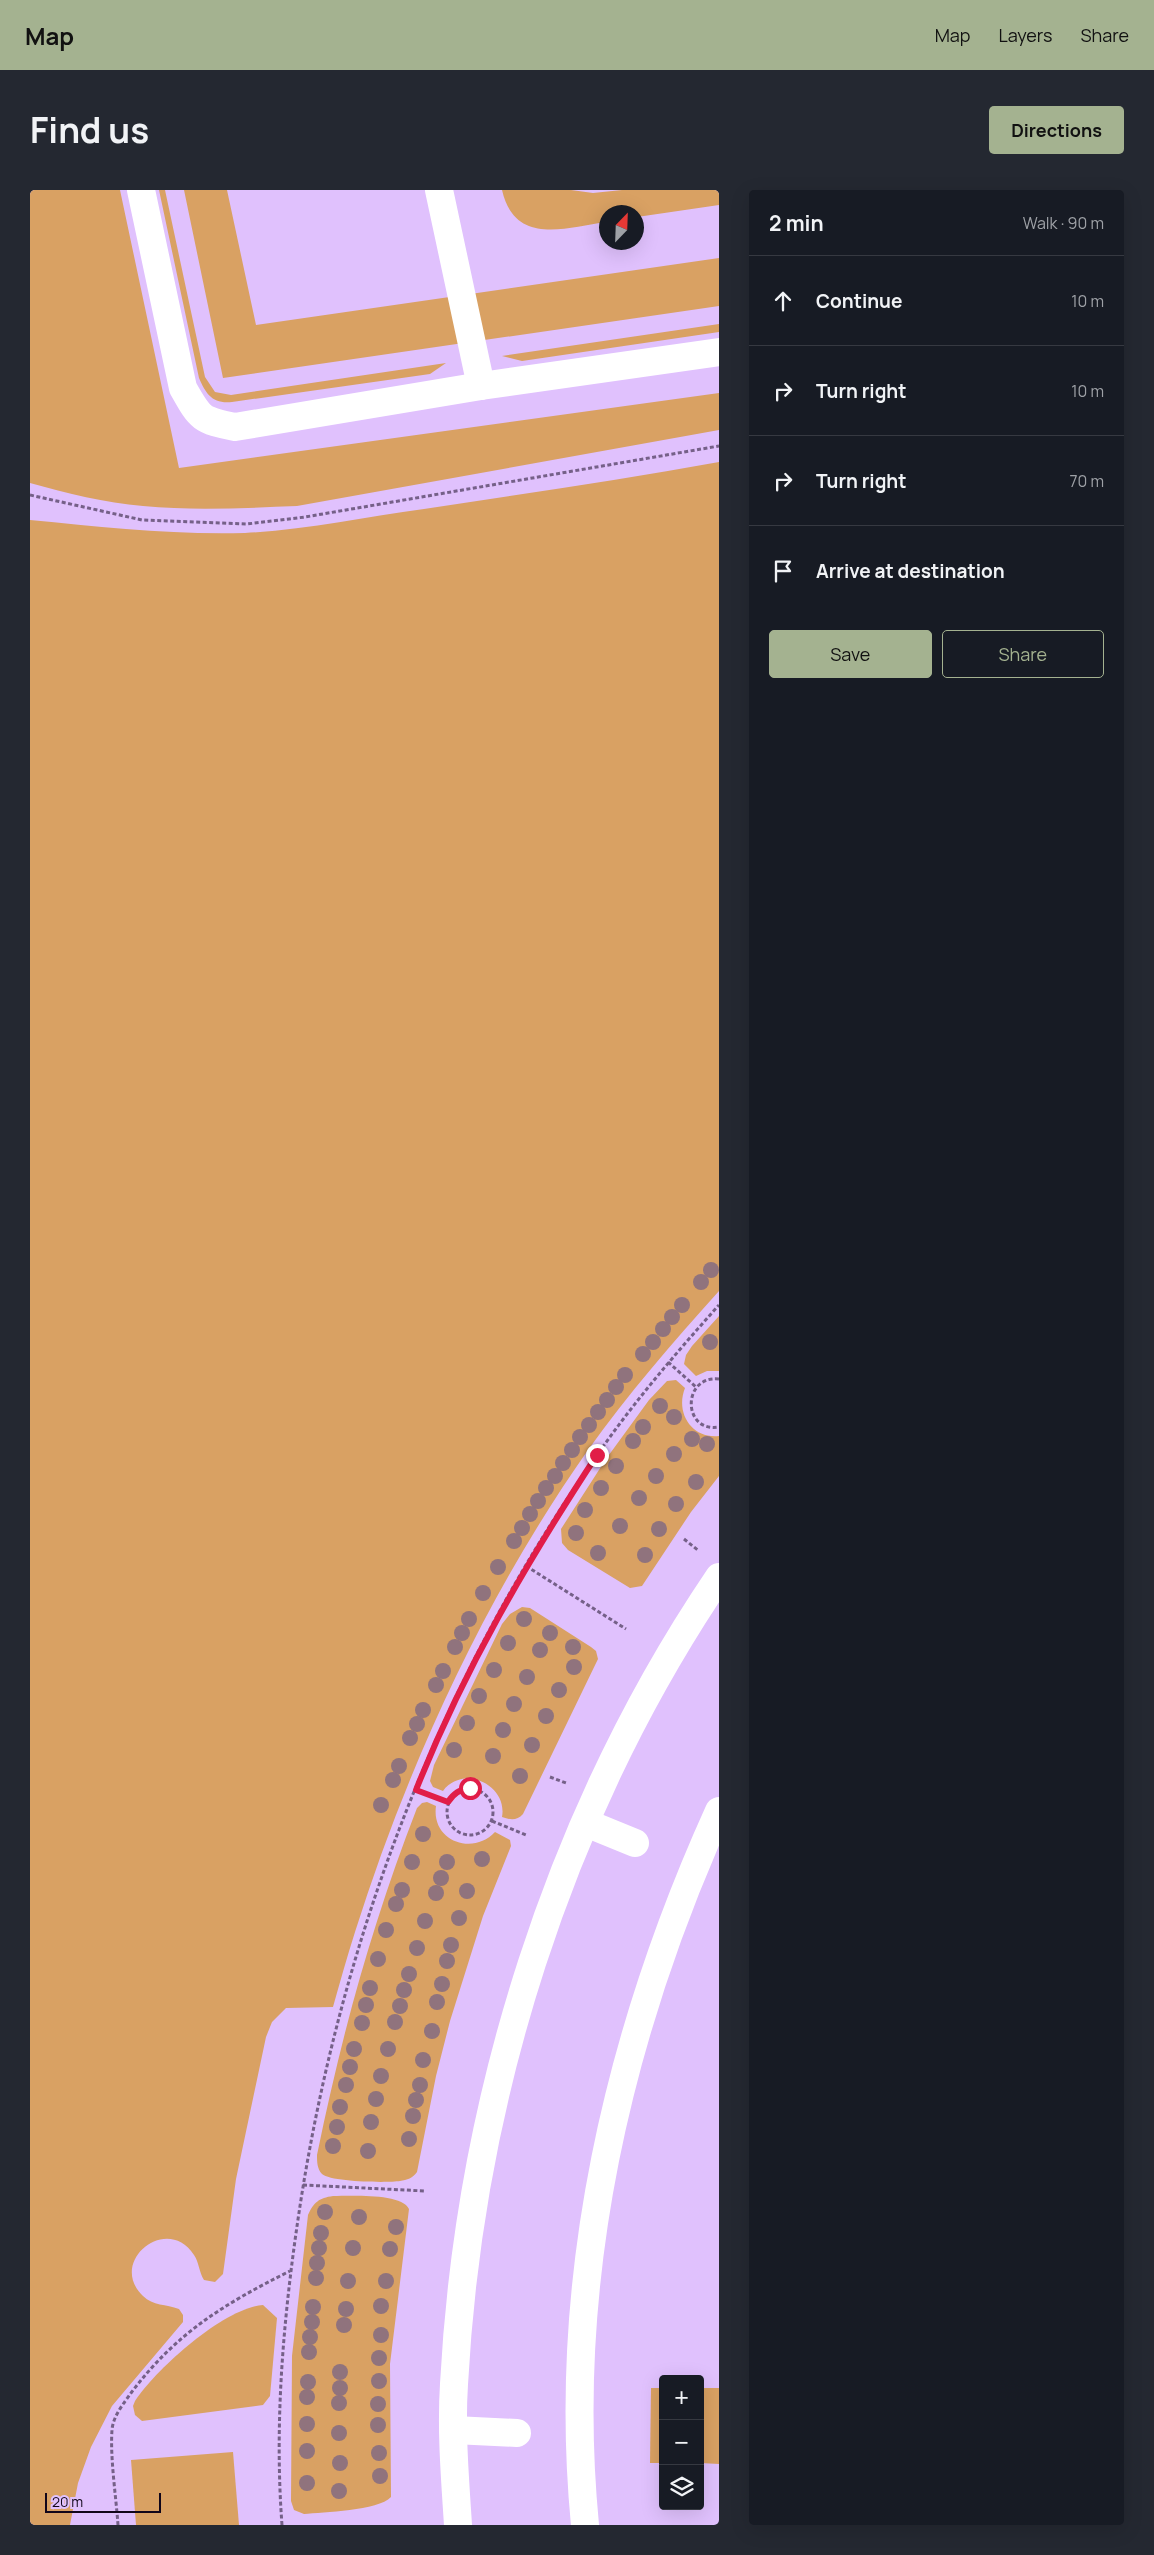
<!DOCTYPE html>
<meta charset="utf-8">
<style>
:root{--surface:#171b24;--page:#242831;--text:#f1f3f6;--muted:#9ea1a6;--line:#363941;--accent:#a4b290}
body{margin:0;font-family:Manrope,sans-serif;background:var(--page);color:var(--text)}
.controls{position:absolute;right:15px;bottom:15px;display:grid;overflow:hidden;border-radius:5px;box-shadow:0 5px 20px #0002}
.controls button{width:45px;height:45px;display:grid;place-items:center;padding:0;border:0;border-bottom:1px solid var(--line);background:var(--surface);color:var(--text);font:25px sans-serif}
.compass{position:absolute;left:569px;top:15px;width:45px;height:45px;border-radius:50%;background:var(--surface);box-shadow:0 5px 20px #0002;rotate:23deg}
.scale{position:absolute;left:15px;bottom:12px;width:116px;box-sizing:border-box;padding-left:5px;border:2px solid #11061a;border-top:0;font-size:14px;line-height:18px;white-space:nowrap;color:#11061a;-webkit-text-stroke:4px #e0c1fd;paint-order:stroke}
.stop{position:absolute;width:15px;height:15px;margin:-11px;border:4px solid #e11d48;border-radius:50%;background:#fff}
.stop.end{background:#e11d48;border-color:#fff;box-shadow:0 1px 5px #0008}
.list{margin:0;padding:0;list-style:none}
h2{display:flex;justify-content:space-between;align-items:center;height:65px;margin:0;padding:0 20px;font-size:21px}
h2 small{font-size:16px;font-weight:400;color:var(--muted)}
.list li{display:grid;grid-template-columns:32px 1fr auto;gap:15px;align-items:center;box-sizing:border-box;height:90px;padding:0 20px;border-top:1px solid var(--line)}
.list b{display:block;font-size:19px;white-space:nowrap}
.list em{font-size:16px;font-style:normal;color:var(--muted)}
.actions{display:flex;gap:10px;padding:15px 20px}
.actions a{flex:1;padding:11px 0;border:1px solid var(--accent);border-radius:5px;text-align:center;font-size:18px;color:var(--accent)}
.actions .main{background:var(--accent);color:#111}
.icon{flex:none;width:28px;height:28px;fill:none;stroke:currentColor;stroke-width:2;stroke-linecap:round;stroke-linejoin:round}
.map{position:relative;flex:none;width:689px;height:2335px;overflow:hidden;border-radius:5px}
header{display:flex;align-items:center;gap:30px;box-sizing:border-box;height:70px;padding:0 25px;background:var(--accent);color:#111}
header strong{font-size:24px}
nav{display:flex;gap:28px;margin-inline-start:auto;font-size:18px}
.intro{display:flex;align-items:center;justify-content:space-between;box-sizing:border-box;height:120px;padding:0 30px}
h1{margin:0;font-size:35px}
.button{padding:12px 22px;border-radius:5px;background:var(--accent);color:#111;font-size:18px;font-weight:700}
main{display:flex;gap:30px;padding:0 30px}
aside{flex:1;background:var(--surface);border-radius:5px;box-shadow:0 5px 20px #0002}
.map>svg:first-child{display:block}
</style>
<header>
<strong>Map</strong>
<nav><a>Map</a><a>Layers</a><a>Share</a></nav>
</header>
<div class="intro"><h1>Find us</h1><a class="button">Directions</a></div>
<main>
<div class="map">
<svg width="689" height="2335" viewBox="0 0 689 2335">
<rect width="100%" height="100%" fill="#e0c1fd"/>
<!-- green -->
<g fill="#d9a163">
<path d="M0,0H90L149,278L689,203V240L267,316C216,318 164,321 113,316C75,313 37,303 0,293Z"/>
<path d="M129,0H135L175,187L185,202L201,205L416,173L400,184L202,212C182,214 176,204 169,188Z"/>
<path d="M154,0H197L226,135L689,68V116L193,188Z"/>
<path d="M472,0H541L563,3L592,0H689V15L607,27L606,22H576V32C535,38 485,56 472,0Z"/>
<path d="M689,134V142L492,171L472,166Z"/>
<path d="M689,272V1101C643,1152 598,1204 558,1260C456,1405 378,1574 325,1742C317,1767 310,1792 303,1817L256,1818L242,1832L236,1847L206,1989L193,2084L185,2092L174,2090C169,2082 169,2072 164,2065C137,2023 77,2072 113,2106C123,2116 136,2114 149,2119L153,2125V2132L82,2216L61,2257L48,2293L40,2335H0V330C72,337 142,345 215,343C274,340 335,327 394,319C493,304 591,290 689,272Z"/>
<path d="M689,1126V1181H677L666,1186L654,1174L656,1165L662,1156Z"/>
<path d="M646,1190L655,1198C645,1223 662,1249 689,1246V1286L661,1322L612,1396L600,1398L538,1360L532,1353L531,1339L576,1269L619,1210L637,1191Z"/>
<path d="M492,1417L500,1418L561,1457L566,1461L568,1469L493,1624C487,1631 480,1630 472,1627C478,1595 433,1574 413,1601L403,1597L400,1591L404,1575L472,1434L480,1424Z"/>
<path d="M397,1612L406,1616C401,1651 443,1666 465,1642L480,1650L481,1656L453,1726L420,1831L406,1886L387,1982C383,1988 377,1990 370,1991C357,1993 301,1992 292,1984C287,1979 287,1971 287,1965C312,1843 342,1734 387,1618L392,1613Z"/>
<path d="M303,2006C320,2006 372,2003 379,2019L360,2174L361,2307C348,2321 293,2322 274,2324L264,2320L261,2311L262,2166L278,2025C284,2012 289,2008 303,2006Z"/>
<path d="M233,2115L247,2128L240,2206L233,2215L112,2231L105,2225L103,2216L105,2211C126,2179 194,2118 233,2115Z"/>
<path d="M621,2198H633V2273H620Z"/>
<path d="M670,2198H689V2274L670,2273Z"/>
<path d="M203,2262L209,2335H106L101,2270Z"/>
</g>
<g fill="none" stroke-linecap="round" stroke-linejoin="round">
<!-- path -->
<g stroke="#756088" stroke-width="3" stroke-dasharray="4 2.5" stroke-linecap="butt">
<path d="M0,305L112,330L217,334L275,327L689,256"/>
<path d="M638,1172L666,1197"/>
<path d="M689,1189C652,1185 652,1243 689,1237"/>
<path d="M654,1349L669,1361"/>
<path d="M496,1376L596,1439"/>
<path d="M520,1587L536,1593"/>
<circle cx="440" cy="1622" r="23"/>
<path d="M386,1600L418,1612"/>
<path d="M462,1631L496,1645"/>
<path d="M273,1995L395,2001"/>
<path d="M88,2335C86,2306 80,2268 82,2240C83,2226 94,2213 101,2203C146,2143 194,2114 260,2081"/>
<path d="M252,2335C244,2229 254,2121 270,2016C311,1749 411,1486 567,1265C604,1212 646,1163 689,1115"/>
</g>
<!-- minor -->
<g stroke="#fff" stroke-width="28">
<path d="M111,0L153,198C170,228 170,230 205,237L451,196L689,162"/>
<path d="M409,0L451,196"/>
<path d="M556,1633L605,1653"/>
<path d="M424,2240L487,2243"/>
<path d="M428,2335C425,2288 421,2241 424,2194C439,1910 529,1623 689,1387"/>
<path d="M555,2335C531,2089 588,1844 689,1621"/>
</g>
</g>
<!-- trees -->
<g fill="#90737d">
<circle cx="681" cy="1080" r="8"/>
<circle cx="671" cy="1092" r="8"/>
<circle cx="652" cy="1115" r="8"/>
<circle cx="642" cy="1127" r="8"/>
<circle cx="633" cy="1139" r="8"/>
<circle cx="623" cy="1152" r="8"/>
<circle cx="680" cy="1152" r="8"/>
<circle cx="613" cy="1164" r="8"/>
<circle cx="595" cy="1185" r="8"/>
<circle cx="586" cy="1197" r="8"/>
<circle cx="577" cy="1210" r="8"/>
<circle cx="630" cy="1216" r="8"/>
<circle cx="568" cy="1222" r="8"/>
<circle cx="644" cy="1227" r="8"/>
<circle cx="559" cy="1235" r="8"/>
<circle cx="613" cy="1237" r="8"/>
<circle cx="550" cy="1247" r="8"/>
<circle cx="662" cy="1249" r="8"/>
<circle cx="603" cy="1251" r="8"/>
<circle cx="677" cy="1254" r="8"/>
<circle cx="542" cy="1260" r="8"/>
<circle cx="644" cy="1264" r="8"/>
<circle cx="533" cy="1273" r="8"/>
<circle cx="586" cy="1276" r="8"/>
<circle cx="525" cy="1286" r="8"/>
<circle cx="626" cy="1286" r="8"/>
<circle cx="666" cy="1292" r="8"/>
<circle cx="516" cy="1298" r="8"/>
<circle cx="571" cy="1298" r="8"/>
<circle cx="609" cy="1308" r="8"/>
<circle cx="508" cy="1311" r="8"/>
<circle cx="646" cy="1314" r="8"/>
<circle cx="555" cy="1320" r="8"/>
<circle cx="500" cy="1324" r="8"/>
<circle cx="590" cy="1336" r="8"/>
<circle cx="492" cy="1338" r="8"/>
<circle cx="629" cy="1339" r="8"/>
<circle cx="546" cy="1343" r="8"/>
<circle cx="484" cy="1351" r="8"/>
<circle cx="568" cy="1363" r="8"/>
<circle cx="615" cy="1365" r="8"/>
<circle cx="468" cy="1377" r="8"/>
<circle cx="453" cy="1403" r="8"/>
<circle cx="439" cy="1429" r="8"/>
<circle cx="494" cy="1429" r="8"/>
<circle cx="432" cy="1443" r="8"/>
<circle cx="520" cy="1443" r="8"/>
<circle cx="478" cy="1453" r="8"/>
<circle cx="425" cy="1457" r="8"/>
<circle cx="543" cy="1457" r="8"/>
<circle cx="510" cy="1460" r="8"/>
<circle cx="544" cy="1477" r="8"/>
<circle cx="464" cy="1480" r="8"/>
<circle cx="413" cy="1481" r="8"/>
<circle cx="497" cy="1487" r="8"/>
<circle cx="406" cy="1495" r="8"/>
<circle cx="529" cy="1500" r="8"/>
<circle cx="449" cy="1506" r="8"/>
<circle cx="484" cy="1514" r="8"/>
<circle cx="393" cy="1520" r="8"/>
<circle cx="516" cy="1526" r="8"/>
<circle cx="437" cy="1533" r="8"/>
<circle cx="387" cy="1534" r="8"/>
<circle cx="473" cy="1540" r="8"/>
<circle cx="380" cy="1548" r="8"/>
<circle cx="502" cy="1555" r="8"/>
<circle cx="424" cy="1560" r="8"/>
<circle cx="463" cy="1566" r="8"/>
<circle cx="369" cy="1576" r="8"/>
<circle cx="490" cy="1586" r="8"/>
<circle cx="363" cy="1590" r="8"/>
<circle cx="351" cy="1615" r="8"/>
<circle cx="393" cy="1644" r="8"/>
<circle cx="452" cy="1669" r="8"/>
<circle cx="382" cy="1672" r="8"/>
<circle cx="417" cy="1672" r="8"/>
<circle cx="411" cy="1688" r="8"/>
<circle cx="372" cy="1700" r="8"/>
<circle cx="437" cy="1701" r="8"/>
<circle cx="406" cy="1703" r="8"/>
<circle cx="366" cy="1714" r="8"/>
<circle cx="429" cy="1728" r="8"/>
<circle cx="395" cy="1731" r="8"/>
<circle cx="356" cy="1740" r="8"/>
<circle cx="421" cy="1755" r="8"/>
<circle cx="387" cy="1758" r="8"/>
<circle cx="348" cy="1769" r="8"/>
<circle cx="417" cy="1771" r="8"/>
<circle cx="379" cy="1784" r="8"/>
<circle cx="412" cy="1794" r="8"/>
<circle cx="340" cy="1798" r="8"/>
<circle cx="374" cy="1800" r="8"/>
<circle cx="407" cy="1812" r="8"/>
<circle cx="336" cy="1815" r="8"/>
<circle cx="370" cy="1816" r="8"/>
<circle cx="365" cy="1832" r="8"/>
<circle cx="332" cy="1833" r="8"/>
<circle cx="402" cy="1841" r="8"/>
<circle cx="324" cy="1859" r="8"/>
<circle cx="358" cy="1859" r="8"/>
<circle cx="393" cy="1870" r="8"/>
<circle cx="320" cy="1877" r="8"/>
<circle cx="351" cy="1886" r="8"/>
<circle cx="316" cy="1895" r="8"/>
<circle cx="390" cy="1895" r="8"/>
<circle cx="346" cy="1909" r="8"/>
<circle cx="386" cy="1910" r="8"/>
<circle cx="310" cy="1917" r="8"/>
<circle cx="383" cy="1926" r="8"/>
<circle cx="341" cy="1932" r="8"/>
<circle cx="307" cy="1937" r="8"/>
<circle cx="379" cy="1949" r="8"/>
<circle cx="303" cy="1956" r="8"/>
<circle cx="338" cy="1961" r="8"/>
<circle cx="295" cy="2022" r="8"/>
<circle cx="329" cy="2027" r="8"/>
<circle cx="366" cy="2037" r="8"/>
<circle cx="291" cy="2043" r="8"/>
<circle cx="289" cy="2058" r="8"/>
<circle cx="323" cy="2058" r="8"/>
<circle cx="360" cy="2059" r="8"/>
<circle cx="287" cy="2073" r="8"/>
<circle cx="286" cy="2088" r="8"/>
<circle cx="318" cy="2091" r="8"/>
<circle cx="356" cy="2091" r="8"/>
<circle cx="351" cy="2116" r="8"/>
<circle cx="283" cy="2117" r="8"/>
<circle cx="316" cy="2119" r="8"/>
<circle cx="282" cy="2132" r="8"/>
<circle cx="314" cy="2135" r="8"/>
<circle cx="351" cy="2145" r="8"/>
<circle cx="280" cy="2147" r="8"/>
<circle cx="279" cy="2162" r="8"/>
<circle cx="349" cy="2168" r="8"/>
<circle cx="310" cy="2182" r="8"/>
<circle cx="349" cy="2191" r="8"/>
<circle cx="278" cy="2192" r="8"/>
<circle cx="310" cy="2198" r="8"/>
<circle cx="277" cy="2207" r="8"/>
<circle cx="309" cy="2213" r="8"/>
<circle cx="348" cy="2214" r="8"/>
<circle cx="277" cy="2234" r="8"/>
<circle cx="348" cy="2235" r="8"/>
<circle cx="309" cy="2243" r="8"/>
<circle cx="277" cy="2261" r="8"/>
<circle cx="349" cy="2263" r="8"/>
<circle cx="310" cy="2273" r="8"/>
<circle cx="350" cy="2286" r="8"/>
<circle cx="277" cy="2293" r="8"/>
<circle cx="309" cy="2301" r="8"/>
</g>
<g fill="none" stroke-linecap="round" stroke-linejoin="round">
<!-- route -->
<path stroke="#e11d48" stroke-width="6" d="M440,1598C429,1600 424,1603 418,1612L386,1600C434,1479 497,1372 567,1265"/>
</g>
</svg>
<div class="controls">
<button>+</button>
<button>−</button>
<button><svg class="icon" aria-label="layers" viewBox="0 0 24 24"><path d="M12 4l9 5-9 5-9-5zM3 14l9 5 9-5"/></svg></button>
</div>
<svg class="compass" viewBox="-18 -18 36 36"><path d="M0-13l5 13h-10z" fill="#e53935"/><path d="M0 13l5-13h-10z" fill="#9ea1a6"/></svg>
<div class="scale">20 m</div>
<div class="stop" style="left:440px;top:1598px"></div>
<div class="stop end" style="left:567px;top:1265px"></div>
</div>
<aside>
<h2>2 min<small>Walk · 90 m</small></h2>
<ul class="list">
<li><svg class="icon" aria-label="ahead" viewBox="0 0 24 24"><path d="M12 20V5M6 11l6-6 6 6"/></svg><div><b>Continue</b></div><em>10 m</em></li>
<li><svg class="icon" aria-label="right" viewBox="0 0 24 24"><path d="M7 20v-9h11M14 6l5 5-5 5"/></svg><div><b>Turn right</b></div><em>10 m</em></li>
<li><svg class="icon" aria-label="right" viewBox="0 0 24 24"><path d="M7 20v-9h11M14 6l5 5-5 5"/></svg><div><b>Turn right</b></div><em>70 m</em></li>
<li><svg class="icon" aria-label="arrive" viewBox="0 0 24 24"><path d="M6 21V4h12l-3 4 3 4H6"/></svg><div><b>Arrive at destination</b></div></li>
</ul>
<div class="actions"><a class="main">Save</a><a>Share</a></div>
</aside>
</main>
